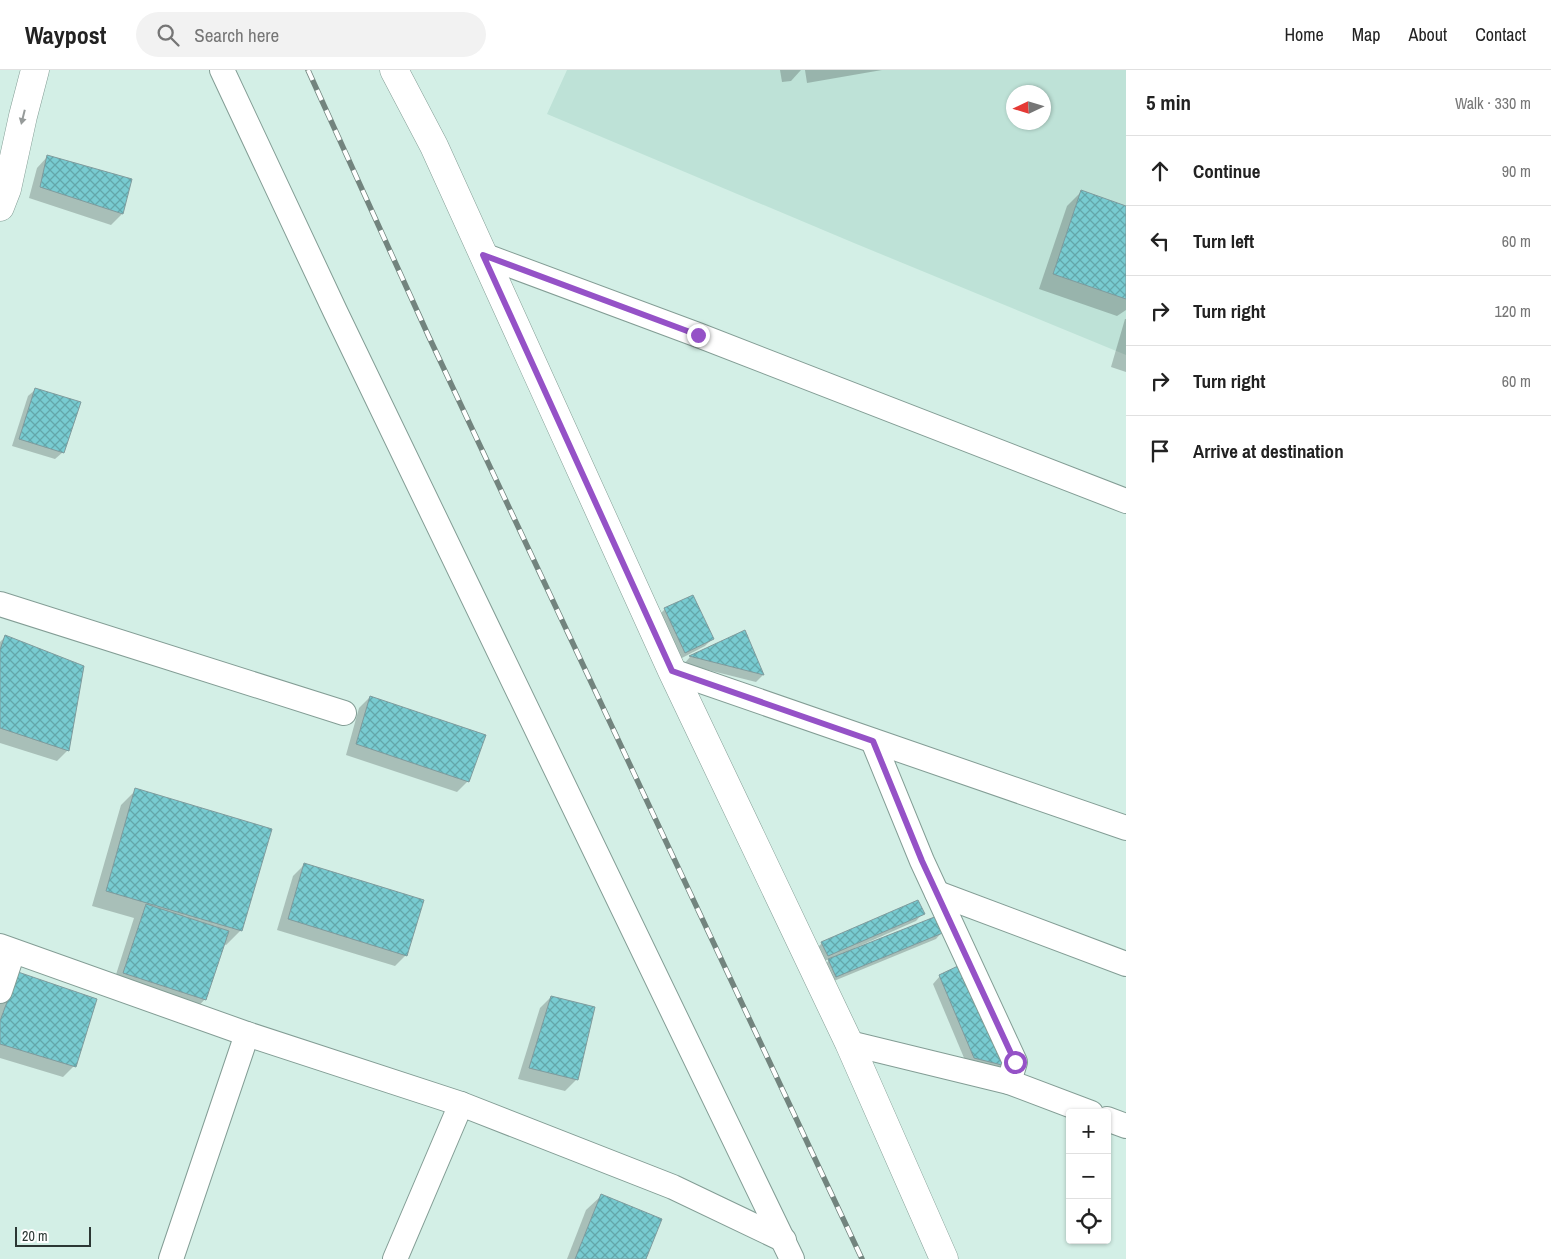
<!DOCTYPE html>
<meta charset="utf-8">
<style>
:root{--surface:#fff;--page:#f2f2f2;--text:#222;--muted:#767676;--line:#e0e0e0}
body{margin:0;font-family:"Archivo Narrow",sans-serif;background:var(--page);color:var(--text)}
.controls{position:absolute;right:15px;bottom:15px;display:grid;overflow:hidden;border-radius:5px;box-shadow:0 1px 4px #0004}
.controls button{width:45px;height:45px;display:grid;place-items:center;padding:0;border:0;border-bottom:1px solid var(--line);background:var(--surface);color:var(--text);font:25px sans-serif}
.compass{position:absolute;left:1006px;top:15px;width:45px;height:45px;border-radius:50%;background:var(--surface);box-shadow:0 1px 4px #0004;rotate:266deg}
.scale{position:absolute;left:15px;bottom:12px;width:76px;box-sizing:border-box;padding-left:5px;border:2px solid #2c3734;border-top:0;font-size:14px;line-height:18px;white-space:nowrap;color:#2c3734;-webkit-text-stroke:4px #fff;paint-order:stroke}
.stop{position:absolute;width:15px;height:15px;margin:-11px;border:4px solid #9552c7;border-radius:50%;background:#fff}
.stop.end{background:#9552c7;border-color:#fff;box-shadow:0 1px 5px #0008}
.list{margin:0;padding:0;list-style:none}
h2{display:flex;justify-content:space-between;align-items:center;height:65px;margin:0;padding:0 20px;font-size:21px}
h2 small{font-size:16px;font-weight:400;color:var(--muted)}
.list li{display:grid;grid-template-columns:32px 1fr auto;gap:15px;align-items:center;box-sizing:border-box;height:70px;padding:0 20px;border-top:1px solid var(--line)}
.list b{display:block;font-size:19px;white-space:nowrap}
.list em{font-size:16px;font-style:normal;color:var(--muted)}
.icon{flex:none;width:28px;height:28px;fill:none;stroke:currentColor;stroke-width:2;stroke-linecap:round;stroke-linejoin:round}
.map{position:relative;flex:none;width:1126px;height:1189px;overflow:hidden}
header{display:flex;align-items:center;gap:30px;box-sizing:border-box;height:70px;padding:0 25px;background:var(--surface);border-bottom:1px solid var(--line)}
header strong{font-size:24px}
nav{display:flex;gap:28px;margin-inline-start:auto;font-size:18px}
.search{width:350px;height:45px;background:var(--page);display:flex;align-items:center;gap:12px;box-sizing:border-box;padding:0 18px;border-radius:28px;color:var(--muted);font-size:19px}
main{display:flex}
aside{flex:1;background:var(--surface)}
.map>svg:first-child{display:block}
</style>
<header>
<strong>Waypost</strong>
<div class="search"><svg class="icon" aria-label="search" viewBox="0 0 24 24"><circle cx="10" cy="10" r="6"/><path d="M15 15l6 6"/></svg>Search here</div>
<nav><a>Home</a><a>Map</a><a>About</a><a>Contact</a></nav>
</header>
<main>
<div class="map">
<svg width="1126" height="1189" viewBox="0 0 1126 1189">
<defs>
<pattern id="building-cross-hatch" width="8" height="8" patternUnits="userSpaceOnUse" patternTransform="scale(1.25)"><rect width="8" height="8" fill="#78cbd1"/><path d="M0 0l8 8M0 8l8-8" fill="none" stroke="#63a6aa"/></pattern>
</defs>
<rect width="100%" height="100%" fill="#d3efe6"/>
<!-- built -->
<path fill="#bee2d7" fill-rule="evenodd" d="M567,0H1126V285L854,173L547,44ZM1014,22H1044V52H1014Z"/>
<!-- shadow -->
<g fill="#0003">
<path d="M780,0H801L791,11L782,12Z"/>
<path d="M805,0H882L807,13Z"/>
<path d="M48,86L122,144L111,155L29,128L37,98Z"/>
<path d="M1081,122L1126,137V240L1117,246L1039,219L1067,136Z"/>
<path d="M1125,249H1126V302L1111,297Z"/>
<path d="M36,319L63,382L55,389L12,376L28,326Z"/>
<path d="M692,526L712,569L705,576L678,590L657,547L665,539Z"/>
<path d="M745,562L763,605L756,612L684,594L690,587Z"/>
<path d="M5,567L68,680L57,691L0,673V572Z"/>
<path d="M370,627L468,711L457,722L346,685L359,638Z"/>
<path d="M136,720L241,860L226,875L223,874L205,929L194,941L113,914L134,848L92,836L121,735Z"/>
<path d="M304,795L406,885L395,896L277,860L293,806Z"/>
<path d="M923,843L916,851L855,878L856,880L943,861L936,869L829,913L822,898L831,888L820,893L815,880L822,873Z"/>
<path d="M940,906L1004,995L997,1002L967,995L933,914Z"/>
<path d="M7,915L74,996L63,1007L0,988V933Z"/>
<path d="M551,927L577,1009L565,1021L518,1009L540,938Z"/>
<path d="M601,1126L645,1189H567L586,1140Z"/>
</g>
<!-- building -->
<g fill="url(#building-cross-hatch)" stroke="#7f9b9d">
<path d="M47,85L132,109L123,144L40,117Z"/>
<path d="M1081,120L1126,136V229L1053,204Z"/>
<path d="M35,318L81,332L64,383L19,369Z"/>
<path d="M693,525L714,569L685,583L664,538Z"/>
<path d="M745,560L764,605L689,586Z"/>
<path d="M5,565L84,596L69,681L0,658V580Z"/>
<path d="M370,626L486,665L469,712L356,674Z"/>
<path d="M135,718L272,759L242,861L106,821Z"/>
<path d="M304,793L424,830L407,886L288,849Z"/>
<path d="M918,830L925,844L828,886L821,872Z"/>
<path d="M146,834L229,861L206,930L123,903Z"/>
<path d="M937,846L945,862L836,907L828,889Z"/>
<path d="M960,895L1006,996L974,988L939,905Z"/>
<path d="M18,902L97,929L76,997L0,974V951Z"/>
<path d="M551,926L595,937L578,1010L529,998Z"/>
<path d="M601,1124L662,1149L646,1189H575Z"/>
</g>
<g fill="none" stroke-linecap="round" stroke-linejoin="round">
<!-- street casing -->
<g stroke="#839d95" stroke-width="26">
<g id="street">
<path d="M222,0L335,241L792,1189"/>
<path d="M483,185L698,265L1126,431"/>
<path d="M0,534L344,643"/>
<path d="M672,601L1126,758"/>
<path d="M873,671L922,791L1015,992L1009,1012"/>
<path d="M937,823L1126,894"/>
<path d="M0,876L247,964L461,1034L673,1117L784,1170"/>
<path d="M0,921L13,882"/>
<path d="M849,973L1009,1012L1091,1043"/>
<path d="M1107,1049L1126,1056"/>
<path d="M171,1189L247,964"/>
<path d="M395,1189L461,1034"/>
</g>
</g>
<!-- secondary casing -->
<g stroke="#839d95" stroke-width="29">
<g id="secondary">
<path d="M394,0L434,76L672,601L849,973L944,1189"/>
<path d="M0,137L7,119L23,46L35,0"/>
</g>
</g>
<!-- street -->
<use href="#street" stroke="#fff" stroke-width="24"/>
<!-- secondary -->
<use href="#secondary" stroke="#fff" stroke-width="28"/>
<!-- rail casing -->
<g stroke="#72847e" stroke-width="5.5">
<path id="rail" d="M308,0L429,267L862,1189"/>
</g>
<!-- rail -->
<use href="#rail" stroke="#fff" stroke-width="4" stroke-dasharray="11" stroke-linecap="butt"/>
</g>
<!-- one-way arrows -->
<defs><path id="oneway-solid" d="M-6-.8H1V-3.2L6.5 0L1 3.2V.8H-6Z" transform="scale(1.25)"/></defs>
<use fill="#969b9a" href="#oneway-solid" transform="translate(23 47) rotate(104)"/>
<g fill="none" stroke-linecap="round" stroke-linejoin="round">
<!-- route -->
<path stroke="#9552c7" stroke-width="6" d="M698,265L483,185L672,601L873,671L922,791L1015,992"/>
</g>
</svg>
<div class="controls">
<button>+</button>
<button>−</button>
<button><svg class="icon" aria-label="locate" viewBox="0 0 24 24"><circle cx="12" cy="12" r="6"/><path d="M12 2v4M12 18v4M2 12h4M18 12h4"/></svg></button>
</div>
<svg class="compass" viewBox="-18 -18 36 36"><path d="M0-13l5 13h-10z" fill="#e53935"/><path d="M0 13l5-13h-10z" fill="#767676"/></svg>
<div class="scale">20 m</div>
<div class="stop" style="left:1015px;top:992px"></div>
<div class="stop end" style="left:698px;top:265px"></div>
</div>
<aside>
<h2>5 min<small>Walk · 330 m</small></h2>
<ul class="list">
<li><svg class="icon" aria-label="ahead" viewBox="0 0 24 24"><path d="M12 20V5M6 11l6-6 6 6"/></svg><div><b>Continue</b></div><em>90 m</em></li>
<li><svg class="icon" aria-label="left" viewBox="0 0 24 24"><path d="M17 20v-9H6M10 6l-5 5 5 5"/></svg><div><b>Turn left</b></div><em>60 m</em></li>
<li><svg class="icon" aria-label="right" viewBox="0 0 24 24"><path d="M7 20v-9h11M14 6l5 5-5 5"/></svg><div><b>Turn right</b></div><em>120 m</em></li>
<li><svg class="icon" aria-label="right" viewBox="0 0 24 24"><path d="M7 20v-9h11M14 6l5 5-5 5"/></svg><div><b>Turn right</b></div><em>60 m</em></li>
<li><svg class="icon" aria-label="arrive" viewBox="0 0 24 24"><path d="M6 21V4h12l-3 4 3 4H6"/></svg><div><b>Arrive at destination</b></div></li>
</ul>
</aside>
</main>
